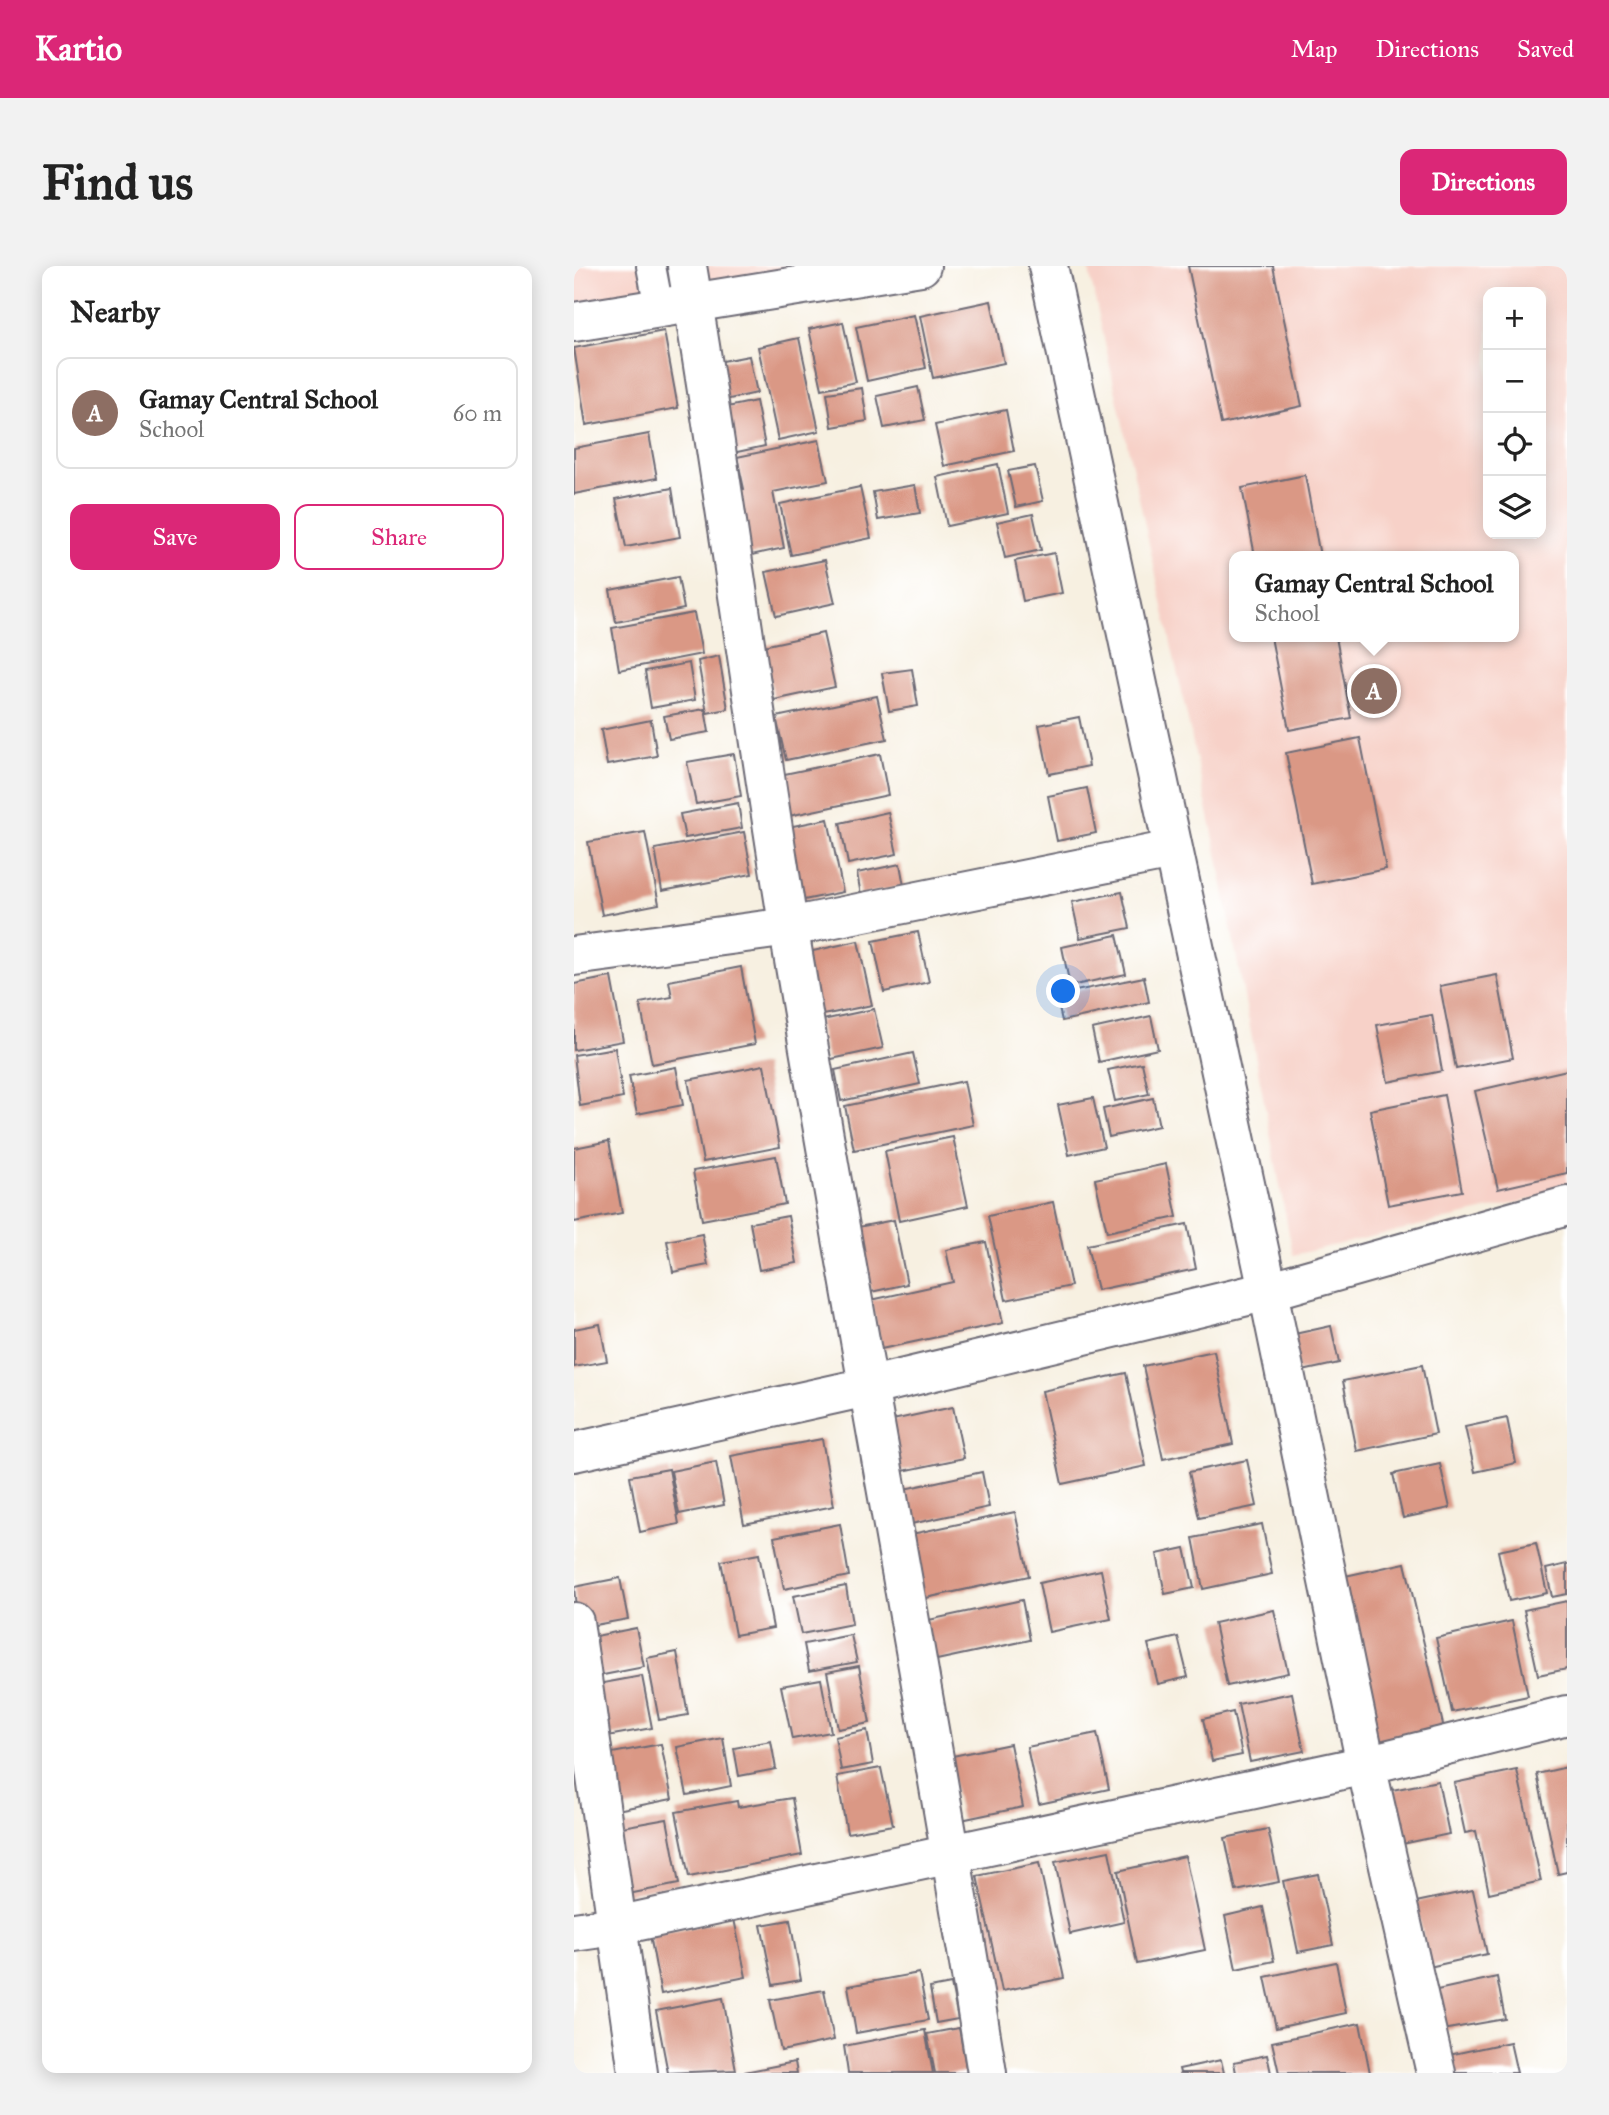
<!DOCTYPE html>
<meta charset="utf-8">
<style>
:root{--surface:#fff;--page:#f2f2f2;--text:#222;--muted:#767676;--line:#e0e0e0;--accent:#db2777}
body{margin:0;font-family:"IM FELL Great Primer",serif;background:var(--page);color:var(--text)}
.controls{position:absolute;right:21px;top:21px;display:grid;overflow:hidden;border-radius:14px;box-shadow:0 4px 18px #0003}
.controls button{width:63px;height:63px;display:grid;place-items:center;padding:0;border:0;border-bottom:2px solid var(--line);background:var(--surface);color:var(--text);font:35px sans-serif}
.you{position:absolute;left:490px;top:726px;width:24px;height:24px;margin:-18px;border:5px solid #fff;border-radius:50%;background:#1a73e8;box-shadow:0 0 0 10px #1a73e833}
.badge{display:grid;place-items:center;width:46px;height:46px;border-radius:50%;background:var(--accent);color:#fff;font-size:23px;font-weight:700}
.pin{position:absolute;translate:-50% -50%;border:4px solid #fff;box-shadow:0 2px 7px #0006}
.popup{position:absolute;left:655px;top:285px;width:290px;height:91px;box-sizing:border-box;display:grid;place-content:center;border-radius:14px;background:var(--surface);filter:drop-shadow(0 2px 5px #0005);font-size:23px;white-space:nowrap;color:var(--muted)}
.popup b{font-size:26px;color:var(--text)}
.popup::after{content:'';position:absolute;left:50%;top:100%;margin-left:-14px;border:14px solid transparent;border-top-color:var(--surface)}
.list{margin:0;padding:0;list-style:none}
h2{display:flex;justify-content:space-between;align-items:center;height:91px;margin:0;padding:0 28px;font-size:30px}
h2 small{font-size:23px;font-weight:400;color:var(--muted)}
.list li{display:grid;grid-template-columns:46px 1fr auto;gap:21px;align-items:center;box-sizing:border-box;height:112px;margin:0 14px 14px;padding:0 14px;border:2px solid var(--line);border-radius:14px}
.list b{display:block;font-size:26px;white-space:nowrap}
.list p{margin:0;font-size:23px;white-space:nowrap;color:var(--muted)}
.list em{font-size:23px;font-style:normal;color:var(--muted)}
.actions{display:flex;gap:14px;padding:21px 28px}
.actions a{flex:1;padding:16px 0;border:2px solid var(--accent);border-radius:14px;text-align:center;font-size:24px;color:var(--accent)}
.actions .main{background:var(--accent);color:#fff}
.icon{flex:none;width:38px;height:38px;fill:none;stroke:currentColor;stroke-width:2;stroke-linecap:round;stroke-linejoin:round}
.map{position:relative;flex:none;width:993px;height:1807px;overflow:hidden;border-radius:14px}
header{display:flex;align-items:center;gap:42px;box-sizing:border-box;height:98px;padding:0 35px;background:var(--accent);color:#fff}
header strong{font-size:33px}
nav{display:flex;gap:38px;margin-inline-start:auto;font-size:24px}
.intro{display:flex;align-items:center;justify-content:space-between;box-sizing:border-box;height:168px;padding:0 42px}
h1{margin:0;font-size:49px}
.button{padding:18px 32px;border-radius:14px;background:var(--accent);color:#fff;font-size:24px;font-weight:700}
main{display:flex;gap:42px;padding:0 42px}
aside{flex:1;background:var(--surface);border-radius:14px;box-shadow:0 4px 18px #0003}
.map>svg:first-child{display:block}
</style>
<header>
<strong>Kartio</strong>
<nav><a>Map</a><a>Directions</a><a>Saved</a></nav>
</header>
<div class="intro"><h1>Find us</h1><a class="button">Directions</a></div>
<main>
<aside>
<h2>Nearby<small></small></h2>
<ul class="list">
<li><span class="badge" style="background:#8d6e63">A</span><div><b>Gamay Central School</b><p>School</p></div><em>60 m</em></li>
</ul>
<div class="actions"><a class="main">Save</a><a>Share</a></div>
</aside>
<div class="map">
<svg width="993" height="1807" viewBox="0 0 993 1807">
<rect width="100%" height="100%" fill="#fff"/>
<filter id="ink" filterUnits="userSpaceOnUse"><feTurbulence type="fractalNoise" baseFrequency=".0143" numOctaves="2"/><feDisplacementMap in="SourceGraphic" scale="14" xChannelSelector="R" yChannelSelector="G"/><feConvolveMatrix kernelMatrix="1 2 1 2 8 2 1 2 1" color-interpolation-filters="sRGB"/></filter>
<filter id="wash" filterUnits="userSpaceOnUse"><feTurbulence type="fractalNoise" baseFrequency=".00686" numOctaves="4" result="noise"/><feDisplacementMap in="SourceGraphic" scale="28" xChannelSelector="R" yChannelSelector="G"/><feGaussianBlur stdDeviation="1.57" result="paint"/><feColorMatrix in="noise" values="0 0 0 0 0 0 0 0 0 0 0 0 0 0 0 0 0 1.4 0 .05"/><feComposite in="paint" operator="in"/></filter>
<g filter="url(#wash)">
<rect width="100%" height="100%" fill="#f7f0e1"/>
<!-- built -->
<g fill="#f7d1c8" fill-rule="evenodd">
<path d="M0,0H286L0,48Z"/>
<path d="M514,0H993V925L719,989L642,582ZM914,26H967V268H914ZM660,290H940V371H660Z"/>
</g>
<g id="blocks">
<!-- building -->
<g fill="#da9885">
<path d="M614,0H699L728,140L647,158Z"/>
<path d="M417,35L430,97L359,112L346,50Z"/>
<path d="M340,49L352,102L293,115L282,61Z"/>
<path d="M269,56L282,116L248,123L235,63Z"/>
<path d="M90,65L104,142L12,159L0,82Z"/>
<path d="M225,72L245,165L204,174L184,81Z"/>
<path d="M175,90L183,127L146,135L138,97Z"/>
<path d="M344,121L351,154L310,162L303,130Z"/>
<path d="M288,122L293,155L258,161L253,127Z"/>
<path d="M182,135L191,180L154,188L144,143Z"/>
<path d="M432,144L440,185L370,200L361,159Z"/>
<path d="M75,168L83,212L0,228V182Z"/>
<path d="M245,174L254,215L199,226L210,282L168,291L154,226L170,223L163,191Z"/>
<path d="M424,198L434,247L373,260L363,211Z"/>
<path d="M461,200L469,235L442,241L434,205Z"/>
<path d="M731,209L746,290H681L668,222Z"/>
<path d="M341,219L346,247L304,254L299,226Z"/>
<path d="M286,221L297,272L217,289L206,238Z"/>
<path d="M98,222L106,271L52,281L42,233Z"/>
<path d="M459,248L467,284L431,292L423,256Z"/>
<path d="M480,287L488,327L449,335L441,295Z"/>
<path d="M251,294L261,337L202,350L192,306Z"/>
<path d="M104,311L110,343L42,356L36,324Z"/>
<path d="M120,347L128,388L45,404L38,362Z"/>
<path d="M249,367L261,421L200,434L189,380Z"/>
<path d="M697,371H762L777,452L715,464Z"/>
<path d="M145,390L154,443L133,447L124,395Z"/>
<path d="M115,397L121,434L77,442L71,405Z"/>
<path d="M338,403L344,440L315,445L308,407Z"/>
<path d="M303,430L313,473L212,494L202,451Z"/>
<path d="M131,443L135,466L95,473L90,450Z"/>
<path d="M505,451L515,500L475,508L465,459Z"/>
<path d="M77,454L83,490L33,499L27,464Z"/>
<path d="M786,472L812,603L738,618L712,487Z"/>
<path d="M160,488L167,530L122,538L113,496Z"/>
<path d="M306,488L314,529L210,551L201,510Z"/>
<path d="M513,522L522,567L483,575L474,530Z"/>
<path d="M164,537L168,562L111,572L106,548Z"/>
<path d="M314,546L323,588L274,598L266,557Z"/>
<path d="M254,553L269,626L225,635L209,562Z"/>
<path d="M71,566L85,638L28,649L14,576Z"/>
<path d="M170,566L178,608L88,625L81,583Z"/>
<path d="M326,598L330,620L287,629L283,607Z"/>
<path d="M548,626L556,662L506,672L498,636Z"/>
<path d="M344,666L355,716L310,726L299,675Z"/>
<path d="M543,669L552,708L496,720L488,681Z"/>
<path d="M284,675L298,739L244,750L230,687Z"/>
<path d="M167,701L181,778L78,798L66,737L98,731L95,715Z"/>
<path d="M923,709L939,792L882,803L866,720Z"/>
<path d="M37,711L49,775L0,784V718Z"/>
<path d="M570,711L575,736L488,755L482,729Z"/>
<path d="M300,743L309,782L253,794L244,755Z"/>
<path d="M858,749L868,805L814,816L803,759Z"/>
<path d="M577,750L584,783L525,796L518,763Z"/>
<path d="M41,782L49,832L6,840L0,789Z"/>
<path d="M339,787L346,818L267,835L261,804Z"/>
<path d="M568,797L575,828L541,835L534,804Z"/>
<path d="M190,799L206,881L129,896L114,814Z"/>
<path d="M102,801L109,839L63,848L55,810Z"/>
<path d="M993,804V907L924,923L901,825Z"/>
<path d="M390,815L399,859L280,884L271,840Z"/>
<path d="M870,829L888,925L814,939L796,844Z"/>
<path d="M519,832L530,881L495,889L484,839Z"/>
<path d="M579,832L585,860L535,871L529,843Z"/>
<path d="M379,871L394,940L325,955L311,885Z"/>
<path d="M35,875L48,947L0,956V882Z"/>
<path d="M202,890L211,938L128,954L119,905Z"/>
<path d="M592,898L603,951L533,966L521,913Z"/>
<path d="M479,936L497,1020L432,1034L414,950Z"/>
<path d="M214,950L223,997L185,1004L176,957Z"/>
<path d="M320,954L333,1018L297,1026L284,961Z"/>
<path d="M613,958L622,1003L523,1024L513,979Z"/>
<path d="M128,968L134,999L99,1006L93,975Z"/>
<path d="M412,976L429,1057L307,1083L297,1034L379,1016L372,984Z"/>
<path d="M26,1058L33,1095L0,1101V1063Z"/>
<path d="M757,1060L765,1097L724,1106L716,1069Z"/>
<path d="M640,1085L659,1178L589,1193L569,1100Z"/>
<path d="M848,1099L862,1168L783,1185L769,1115Z"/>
<path d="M552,1107L572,1200L488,1218L468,1125Z"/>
<path d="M379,1141L390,1192L324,1206L314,1155Z"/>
<path d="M933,1152L942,1197L901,1206L891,1161Z"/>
<path d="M248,1173L260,1240L170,1258L157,1190Z"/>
<path d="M673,1194L683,1240L625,1252L615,1206Z"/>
<path d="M142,1196L150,1239L105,1248L97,1205Z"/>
<path d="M866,1198L876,1242L829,1252L819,1208Z"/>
<path d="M95,1203L105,1258L66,1266L56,1210Z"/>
<path d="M408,1206L415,1241L337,1258L330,1223Z"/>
<path d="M441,1246L455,1310L347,1333L333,1269Z"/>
<path d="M266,1258L275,1310L210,1323L200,1271Z"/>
<path d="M688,1258L698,1308L629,1323L619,1272Z"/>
<path d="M962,1277L973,1327L935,1335L924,1285Z"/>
<path d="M611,1282L620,1322L591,1328L583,1288Z"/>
<path d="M185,1288L199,1362L161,1369L147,1295Z"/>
<path d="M831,1297L871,1467L798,1482L762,1312Z"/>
<path d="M993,1298V1328L978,1331L972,1303Z"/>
<path d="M527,1304L537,1353L475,1366L465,1317Z"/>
<path d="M46,1312L54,1353L4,1362L0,1321Z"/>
<path d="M272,1320L278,1358L227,1368L219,1330Z"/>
<path d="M448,1334L456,1374L358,1395L350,1355Z"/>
<path d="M993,1335V1403L964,1409L950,1344Z"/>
<path d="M700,1344L714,1407L653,1420L640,1357Z"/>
<path d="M938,1355L954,1430L878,1446L862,1372Z"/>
<path d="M62,1362L70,1401L19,1411L12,1372Z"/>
<path d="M277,1369L283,1396L235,1405L230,1378Z"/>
<path d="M604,1371L614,1411L584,1418L574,1378Z"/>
<path d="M103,1386L114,1449L85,1454L73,1392Z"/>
<path d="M285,1400L296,1457L264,1463L253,1406Z"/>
<path d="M68,1410L78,1462L22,1472L13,1420Z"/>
<path d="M247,1413L257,1466L218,1473L207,1420Z"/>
<path d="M718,1427L730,1485L676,1496L664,1438Z"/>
<path d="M659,1446L668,1489L638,1495L629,1453Z"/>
<path d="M293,1464L299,1498L267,1504L261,1471Z"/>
<path d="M523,1467L535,1523L465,1538L453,1481Z"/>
<path d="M149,1472L157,1520L113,1529L103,1481Z"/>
<path d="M197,1475L202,1503L165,1510L160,1482Z"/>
<path d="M87,1478L98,1533L33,1546L22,1490Z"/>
<path d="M436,1478L449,1541L387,1554L374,1491Z"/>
<path d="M993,1501V1606L984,1608L963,1508Z"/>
<path d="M307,1502L319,1559L273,1567L263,1510Z"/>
<path d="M943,1504L967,1615L915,1627L902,1565L891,1567L880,1517Z"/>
<path d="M864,1515L875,1568L819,1580L808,1526Z"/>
<path d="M218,1532L228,1589L115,1611L102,1546L163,1535L164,1541Z"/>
<path d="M93,1553L105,1618L44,1630L31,1564Z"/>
<path d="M694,1563L705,1616L662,1625L651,1572Z"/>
<path d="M535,1585L550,1656L496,1668L481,1596Z"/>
<path d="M611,1590L631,1684L563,1698L544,1605Z"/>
<path d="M465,1597L490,1712L428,1725L403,1610Z"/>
<path d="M744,1608L759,1679L724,1686L709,1615Z"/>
<path d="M899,1624L913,1688L855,1701L842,1636Z"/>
<path d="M689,1641L700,1695L662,1703L651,1650Z"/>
<path d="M160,1653L172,1711L87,1728L76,1669Z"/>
<path d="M216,1654L227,1714L199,1719L187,1659Z"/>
<path d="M762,1696L772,1747L702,1762L691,1711Z"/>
<path d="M345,1707L354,1754L282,1767L274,1720Z"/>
<path d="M923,1711L931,1753L862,1765L854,1726Z"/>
<path d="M377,1718L384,1753L362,1757L356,1722Z"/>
<path d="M250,1724L260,1774L207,1785L196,1734Z"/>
<path d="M149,1732L162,1804L94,1807L82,1745Z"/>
<path d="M786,1757L796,1807H705L698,1776Z"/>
<path d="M385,1762L393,1807H361L353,1768Z"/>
<path d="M351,1764L359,1807H274L270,1780Z"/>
<path d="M936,1776L943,1807H873L870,1790Z"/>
<path d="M693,1789L697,1807H662L660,1796Z"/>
<path d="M647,1794L650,1807H606L605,1803Z"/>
<path d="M221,1796L223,1807H171L170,1806Z"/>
</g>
</g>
</g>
<g filter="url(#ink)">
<use href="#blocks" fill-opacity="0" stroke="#6d6a75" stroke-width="2"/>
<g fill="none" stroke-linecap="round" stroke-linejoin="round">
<!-- lane casing -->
<g stroke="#6d6a75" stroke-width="32">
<path id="lane" d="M77,0L85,42"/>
</g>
<!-- street casing -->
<g stroke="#6d6a75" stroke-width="42">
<g id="street">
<path d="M113,0C150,221 179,443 215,664C278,1046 352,1425 413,1807"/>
<path d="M474,0L694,1025L792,1499L862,1807"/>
<path d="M0,56L347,0"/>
<path d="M0,690L215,661L598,584"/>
<path d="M0,1186L293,1121L694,1025L993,940"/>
<path d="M0,1356L64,1807"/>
<path d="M0,1666L42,1660L792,1499L993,1449"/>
</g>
</g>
<!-- lane -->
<use href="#lane" stroke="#fff" stroke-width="28"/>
<!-- street -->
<use href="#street" stroke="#fff" stroke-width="38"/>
</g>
</g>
</svg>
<div class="controls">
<button>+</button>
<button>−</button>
<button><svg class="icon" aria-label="locate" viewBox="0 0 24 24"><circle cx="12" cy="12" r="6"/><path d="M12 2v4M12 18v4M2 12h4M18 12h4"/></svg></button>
<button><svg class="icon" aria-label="layers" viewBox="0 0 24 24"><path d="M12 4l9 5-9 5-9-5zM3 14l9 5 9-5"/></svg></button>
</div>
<div class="you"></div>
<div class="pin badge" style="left:800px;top:425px;background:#8d6e63">A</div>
<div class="popup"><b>Gamay Central School</b>School</div>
</div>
</main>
